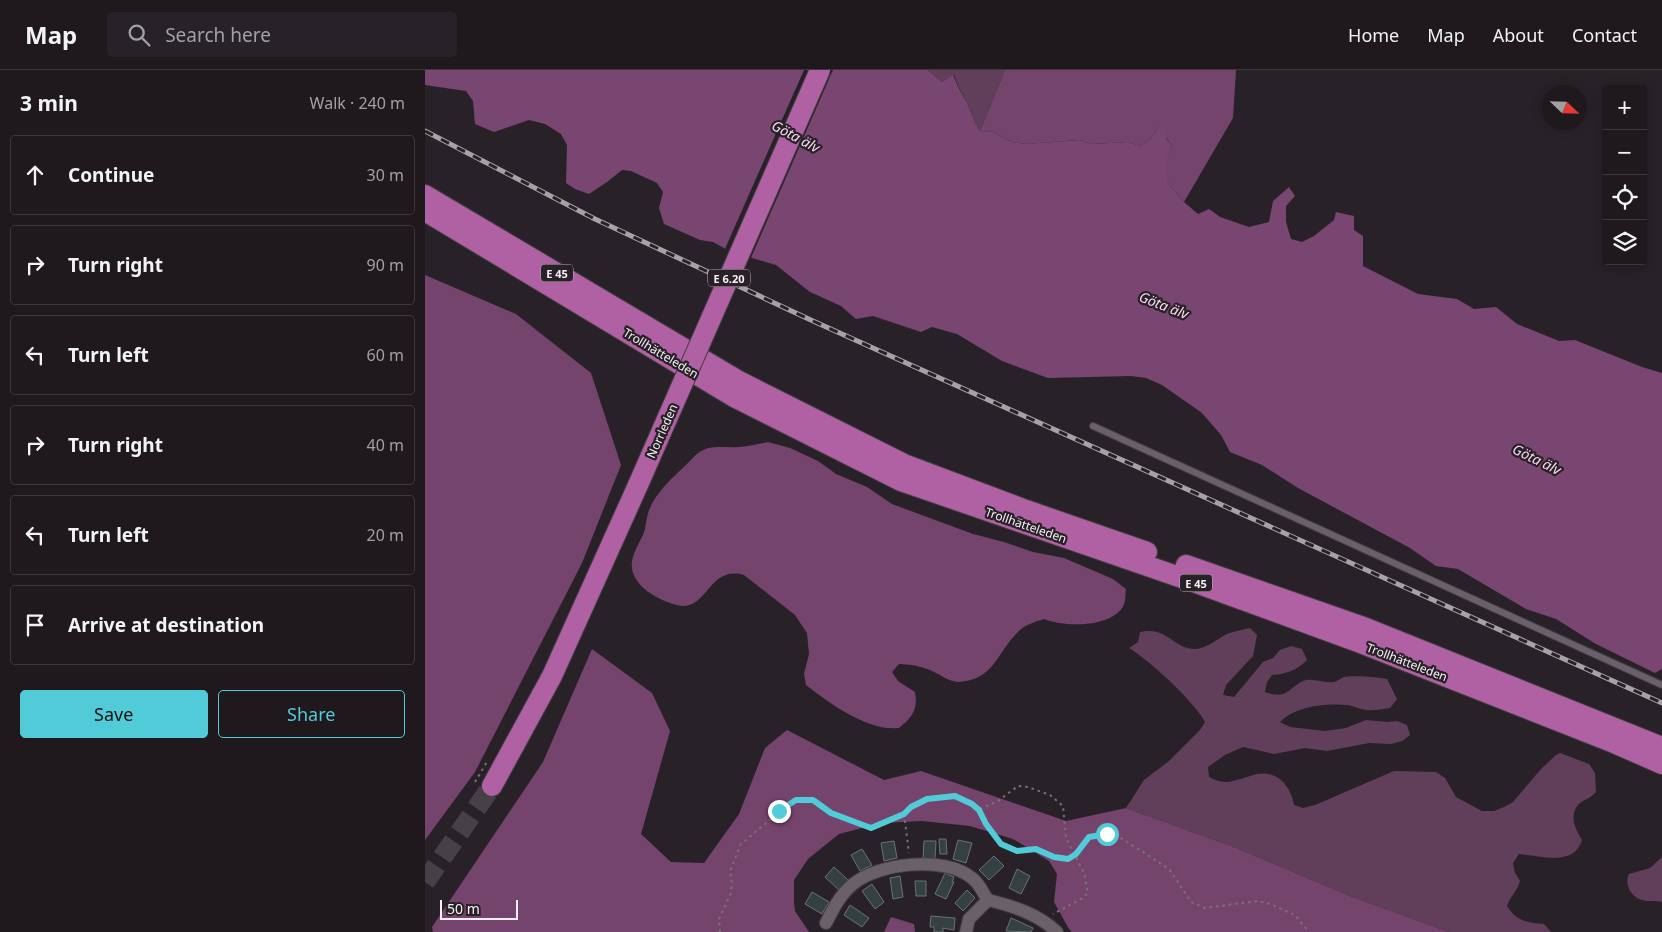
<!DOCTYPE html>
<meta charset="utf-8">
<style>
:root{--surface:#1f191e;--page:#272227;--text:#f1f3f6;--muted:#a1a0a4;--line:#3c383c;--accent:#52cbd8}
body{margin:0;font-family:"Noto Sans",sans-serif;background:var(--page);color:var(--text)}
.controls{position:absolute;right:15px;top:15px;display:grid;overflow:hidden;border-radius:5px;box-shadow:0 2px 12px #0003}
.controls button{width:45px;height:45px;display:grid;place-items:center;padding:0;border:0;border-bottom:1px solid var(--line);background:var(--surface);color:var(--text);font:25px sans-serif}
.compass{position:absolute;left:1117px;top:15px;width:45px;height:45px;border-radius:50%;background:var(--surface);box-shadow:0 2px 12px #0003;rotate:113deg}
.scale{position:absolute;left:15px;bottom:12px;width:78px;box-sizing:border-box;padding-left:5px;border:2px solid #f6f0f4;border-top:0;font-size:14px;line-height:18px;white-space:nowrap;color:#f6f0f4;-webkit-text-stroke:4px #292128;paint-order:stroke}
.stop{position:absolute;width:15px;height:15px;margin:-11px;border:4px solid #52cbd8;border-radius:50%;background:#fff}
.stop.end{background:#52cbd8;border-color:#fff;box-shadow:0 1px 5px #0008}
.list{margin:0;padding:0;list-style:none}
h2{display:flex;justify-content:space-between;align-items:center;height:65px;margin:0;padding:0 20px;font-size:21px}
h2 small{font-size:16px;font-weight:400;color:var(--muted)}
.list li{display:grid;grid-template-columns:32px 1fr auto;gap:15px;align-items:center;box-sizing:border-box;height:80px;margin:0 10px 10px;padding:0 10px;border:1px solid var(--line);border-radius:5px}
.list b{display:block;font-size:19px;white-space:nowrap}
.list em{font-size:16px;font-style:normal;color:var(--muted)}
.actions{display:flex;gap:10px;padding:15px 20px}
.actions a{flex:1;padding:11px 0;border:1px solid var(--accent);border-radius:5px;text-align:center;font-size:18px;color:var(--accent)}
.actions .main{background:var(--accent);color:#111}
.icon{flex:none;width:28px;height:28px;fill:none;stroke:currentColor;stroke-width:2;stroke-linecap:round;stroke-linejoin:round}
.map{position:relative;flex:none;width:1237px;height:862px;overflow:hidden}
header{display:flex;align-items:center;gap:30px;box-sizing:border-box;height:70px;padding:0 25px;background:var(--surface);border-bottom:1px solid var(--line)}
header strong{font-size:24px}
nav{display:flex;gap:28px;margin-inline-start:auto;font-size:18px}
.search{width:350px;height:45px;background:var(--page);display:flex;align-items:center;gap:12px;box-sizing:border-box;padding:0 18px;border-radius:5px;color:var(--muted);font-size:19px}
main{display:flex}
aside{flex:1;background:var(--surface)}
.map>svg:first-child{display:block}
</style>
<header>
<strong>Map</strong>
<div class="search"><svg class="icon" aria-label="search" viewBox="0 0 24 24"><circle cx="10" cy="10" r="6"/><path d="M15 15l6 6"/></svg>Search here</div>
<nav><a>Home</a><a>Map</a><a>About</a><a>Contact</a></nav>
</header>
<main>
<aside>
<h2>3 min<small>Walk · 240 m</small></h2>
<ul class="list">
<li><svg class="icon" aria-label="ahead" viewBox="0 0 24 24"><path d="M12 20V5M6 11l6-6 6 6"/></svg><div><b>Continue</b></div><em>30 m</em></li>
<li><svg class="icon" aria-label="right" viewBox="0 0 24 24"><path d="M7 20v-9h11M14 6l5 5-5 5"/></svg><div><b>Turn right</b></div><em>90 m</em></li>
<li><svg class="icon" aria-label="left" viewBox="0 0 24 24"><path d="M17 20v-9H6M10 6l-5 5 5 5"/></svg><div><b>Turn left</b></div><em>60 m</em></li>
<li><svg class="icon" aria-label="right" viewBox="0 0 24 24"><path d="M7 20v-9h11M14 6l5 5-5 5"/></svg><div><b>Turn right</b></div><em>40 m</em></li>
<li><svg class="icon" aria-label="left" viewBox="0 0 24 24"><path d="M17 20v-9H6M10 6l-5 5 5 5"/></svg><div><b>Turn left</b></div><em>20 m</em></li>
<li><svg class="icon" aria-label="arrive" viewBox="0 0 24 24"><path d="M6 21V4h12l-3 4 3 4H6"/></svg><div><b>Arrive at destination</b></div></li>
</ul>
<div class="actions"><a class="main">Save</a><a>Share</a></div>
</aside>
<div class="map">
<svg width="1237" height="862" viewBox="0 0 1237 862">
<rect width="100%" height="100%" fill="#292128"/>
<!-- green -->
<g fill="#613f5b">
<path d="M503,0H580L555,61C548,51 546,41 541,31C537,22 532,15 529,5L517,12Z"/>
<path d="M825,558L832,565L828,586L801,615L798,625L809,627L838,592L848,588L855,580L866,576L877,579L882,590C872,600 861,604 847,605L842,612L840,622C862,630 862,619 878,611C888,607 899,614 909,612C913,611 916,608 919,607C927,605 954,607 962,609L972,629L965,638C957,639 949,641 941,640C935,639 928,636 922,635C901,633 870,636 855,652L865,657L900,661L921,658L941,650L962,652L972,651L982,655L985,665L977,671L966,674L944,673L902,681L880,678L849,684L818,677L800,685L783,697L784,707C790,710 795,712 802,712C812,711 823,706 832,704C853,700 866,717 869,735L878,738L890,735L969,701L1011,702L1020,708L1031,727L1057,741H1069L1079,737L1088,732L1116,699L1131,685L1135,683L1164,694L1170,703L1171,722C1165,729 1160,729 1155,733C1143,744 1150,759 1157,770C1149,797 1115,786 1094,784L1088,793L1090,803L1095,811C1092,822 1085,826 1082,836C1091,851 1102,853 1119,854L1126,862H1024L925,826L809,777L701,738L719,710L744,691L775,660L780,652C769,631 725,591 704,578L713,572L715,562C743,556 748,579 770,579C781,579 792,569 802,564C809,561 818,560 825,558Z"/>
<path d="M1237,787V832C1231,830 1223,832 1217,830C1206,827 1199,814 1204,804L1225,798Z"/>
</g>
<!-- forest -->
<g fill="#75446d">
<path d="M580,0H811L808,48L759,132L742,112V87L747,76L734,57L725,69L715,76L703,72L666,74L655,70L601,74L587,72L568,62L555,61Z"/>
<path d="M0,205L91,244L166,303L196,395L157,493L50,702L0,770Z"/>
<path d="M343,372L365,378L393,391L411,404L442,417L467,434L548,464L579,472L608,482L639,488L688,509L701,519C700,525 701,533 697,538C683,558 639,557 619,549C609,552 599,555 592,563C571,584 569,610 533,612C524,612 513,603 505,600C495,596 485,594 474,594L467,602L473,611L490,622C493,639 488,647 474,658C444,662 404,633 381,615L379,604L384,584L382,563L370,545L319,505C282,495 283,543 252,535C231,530 200,512 208,487C211,477 217,469 220,459C221,453 222,446 224,440C231,422 248,407 262,394C266,390 269,386 273,383C285,374 299,378 313,377C323,377 333,374 343,372Z"/>
<path d="M167,579L227,623L245,661L216,764L246,792L279,793L314,744L340,678L362,660L459,710L496,701L641,751L701,738L809,777L925,826L1024,862H647L644,859L629,832L632,804L624,791L588,769L545,756L497,751L456,753L414,764L383,789L369,810V833L370,841L384,862H8L7,857L118,692Z"/>
<path d="M466,847L489,854L490,862H459Z"/>
</g>
<!-- water -->
<path fill="#784670" d="M0,0H503L517,12L528,5C532,15 536,22 541,31C546,41 548,51 555,61L568,62L587,72L601,74L655,70L666,74L703,72L715,76L725,69L734,57L741,59V68L747,76L742,88V112L759,132L773,144L784,139L795,147L824,157L844,152L848,131L864,117L870,126L861,136V152L866,169L877,172L889,166L909,150L911,142L929,146V160L938,166V196L993,224L1032,229L1049,239L1071,237L1092,254L1134,271L1150,270L1217,297L1237,303V599L1230,603L1171,574L1131,549L1101,539L1033,499L1011,496L985,478L873,418L837,395L805,382L796,365L777,343L737,315L721,308L706,306L623,308L577,291L532,264L507,257L496,262L448,246L431,249L416,236L385,222L351,195L306,182L288,172L275,170L239,154L234,138L238,122L232,113L206,101L197,100L182,112L164,124L150,119L141,113L142,75L136,64L120,54L104,50L69,62L50,54L48,31L41,21L0,15Z"/>
<!-- pier -->
<path fill="#292128" d="M379,0H408L325,190L305,184L299,181Z"/>
<!-- building -->
<g fill="#344042" stroke="#667475">
<path d="M514,769H521L522,784H515Z"/>
<path d="M533,770L547,773L541,793L528,789Z"/>
<path d="M469,771L472,788L459,791L456,773Z"/>
<path d="M499,771H511L510,789H498Z"/>
<path d="M437,779L447,795L435,801L426,785Z"/>
<path d="M569,786L579,796L564,810L554,800Z"/>
<path d="M409,797L423,810L414,820L400,807Z"/>
<path d="M592,799L605,806L596,824L584,818Z"/>
<path d="M520,803L529,807L527,812H529L521,829L510,824Z"/>
<path d="M475,806L478,827L468,829L465,808Z"/>
<path d="M490,811H501V826H491Z"/>
<path d="M447,814L459,832L450,839L437,821Z"/>
<path d="M542,820L550,828L538,841L530,833Z"/>
<path d="M387,822L404,832L397,844L380,834Z"/>
<path d="M425,835L444,848L437,857L419,845Z"/>
<path d="M506,846L530,848L529,860L518,858V862H509V857H505Z"/>
<path d="M586,848L608,858L606,862L581,861Z"/>
</g>
<g fill="none" stroke-linecap="round" stroke-linejoin="round">
<!-- trunk-tunnel -->
<path stroke="#484047" stroke-width="20" stroke-dasharray="20 10" stroke-linecap="butt" d="M0,812L67,716"/>
<!-- service casing -->
<g stroke="#443d43" stroke-width="8">
<path id="service" d="M668,356L1237,615"/>
</g>
<!-- minor casing -->
<g stroke="#443d43" stroke-width="14">
<g id="minor">
<path d="M563,830C588,836 613,844 632,862"/>
<path d="M401,853C408,839 415,825 427,815C452,793 520,785 547,808C554,813 558,823 563,830L544,849L541,862"/>
</g>
</g>
<!-- trunk casing -->
<g stroke="#443d43" stroke-width="22">
<g id="trunk">
<path d="M0,125L314,311L479,394L601,440L722,482"/>
<path d="M0,141L309,327L476,411L766,511L933,572L1189,673L1237,694"/>
<path d="M761,495L941,558L1237,677"/>
<path d="M67,716L127,606L213,415"/>
</g>
</g>
<!-- path -->
<g stroke="#787177" stroke-width="2" stroke-dasharray="2.5 4" stroke-linecap="butt">
<path d="M50,712L63,690"/>
<path d="M555,739L573,731L593,716L603,717L625,725L638,736L641,768L659,803L663,823L656,829L628,844"/>
<path d="M479,744L484,783"/>
<path d="M295,862L294,849L306,823L307,814L305,801L316,774L364,734L371,730H388L406,743L446,758L479,744L486,737L501,729L530,726L547,734L553,740L561,753L576,774L591,781L611,779L629,787L643,789L651,784L664,767L682,764L694,767L721,784L744,799L766,832L780,838L833,831L845,834L870,845L884,862"/>
</g>
<!-- service -->
<use href="#service" stroke="#6a6168" stroke-width="6"/>
<!-- minor -->
<use href="#minor" stroke="#6a6168" stroke-width="12"/>
<!-- trunk -->
<use href="#trunk" stroke="#af61a3" stroke-width="20"/>
<!-- rail casing -->
<g stroke="#a8a1a6" stroke-width="5">
<path id="rail" d="M0,61L170,149L388,251L1237,633"/>
</g>
<!-- rail -->
<use href="#rail" stroke="#292128" stroke-width="3" stroke-dasharray="9" stroke-linecap="butt"/>
<!-- trunk-bridge casing -->
<g stroke="#443d43" stroke-width="22" stroke-linecap="butt">
<path id="trunk-bridge" d="M213,415L395,0"/>
</g>
<!-- trunk-bridge -->
<use href="#trunk-bridge" stroke="#af61a3" stroke-width="20"/>
</g>
<g fill="none" stroke-linecap="round" stroke-linejoin="round">
<!-- route -->
<path stroke="#52cbd8" stroke-width="6" d="M354,741L371,730H388L406,743L446,758L479,744L486,737L502,729L530,726L547,734L554,740L561,754L576,774L592,781L611,779L629,787L643,789L651,784L664,767L682,764"/>
</g>
<g text-anchor="middle" dominant-baseline="central" stroke-width="4.5" stroke-linejoin="round" paint-order="stroke">
<!-- shield labels -->
<g fill="#292128" stroke="#b8b2b7" stroke-width="1">
<rect x="116" y="194.5" width="32" height="17" rx="4"/>
<rect x="283" y="199.5" width="42" height="17" rx="4"/>
<rect x="755" y="504.5" width="32" height="17" rx="4"/>
</g>
<g font-size="11" font-weight="bold" fill="#f6f0f4">
<text x="132" y="203">E 45</text>
<text x="304" y="208">E 6.20</text>
<text x="771" y="513">E 45</text>
</g>
<!-- street labels -->
<g font-size="12" fill="#f6f0f4" stroke="#292128">
<text transform="translate(236 283) rotate(31)">Trollhätteleden</text>
<text transform="translate(237 361) rotate(-66)">Norrleden</text>
<text transform="translate(601 455) rotate(19)">Trollhätteleden</text>
<text transform="translate(982 592) rotate(21)">Trollhätteleden</text>
</g>
<!-- water labels -->
<g font-size="14" font-style="italic" fill="#f9d9f2" stroke="#292128">
<text transform="translate(371 66) rotate(28)">Göta älv</text>
<text transform="translate(739 235) rotate(21)">Göta älv</text>
<text transform="translate(1112 389) rotate(26)">Göta älv</text>
</g>
</g>
</svg>
<div class="controls">
<button>+</button>
<button>−</button>
<button><svg class="icon" aria-label="locate" viewBox="0 0 24 24"><circle cx="12" cy="12" r="6"/><path d="M12 2v4M12 18v4M2 12h4M18 12h4"/></svg></button>
<button><svg class="icon" aria-label="layers" viewBox="0 0 24 24"><path d="M12 4l9 5-9 5-9-5zM3 14l9 5 9-5"/></svg></button>
</div>
<svg class="compass" viewBox="-18 -18 36 36"><path d="M0-13l5 13h-10z" fill="#e53935"/><path d="M0 13l5-13h-10z" fill="#a1a0a4"/></svg>
<div class="scale">50 m</div>
<div class="stop" style="left:682px;top:764px"></div>
<div class="stop end" style="left:354px;top:741px"></div>
</div>
</main>
